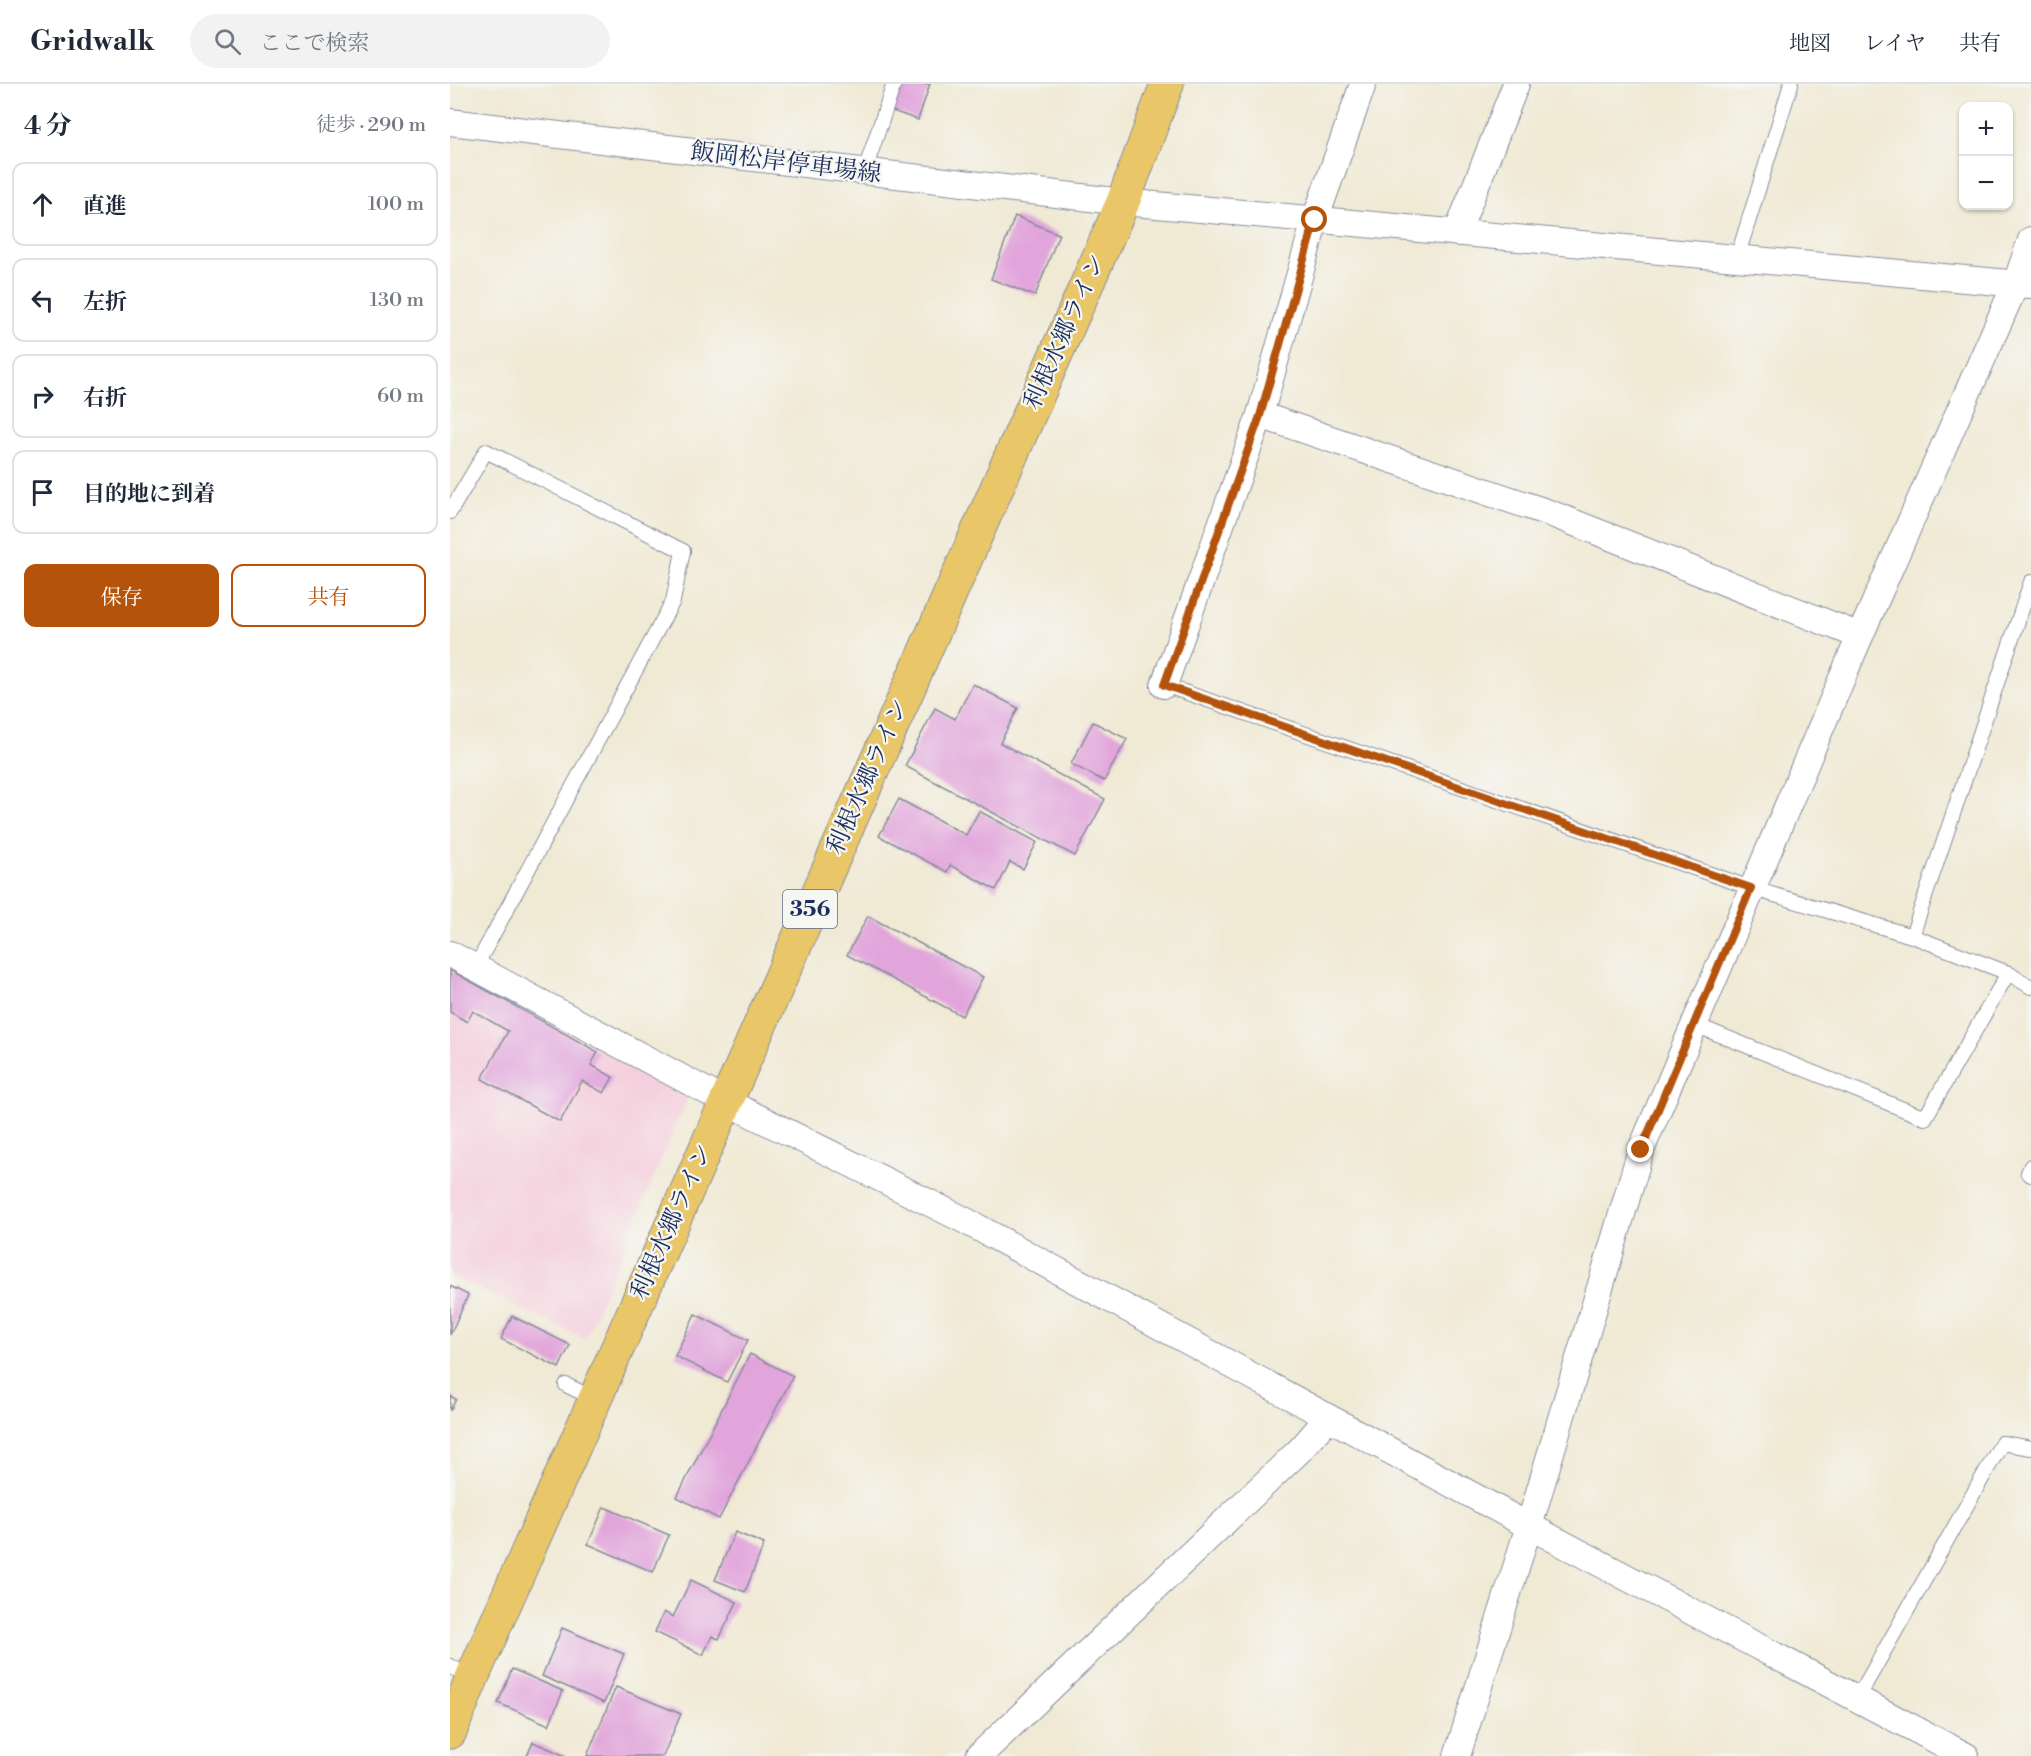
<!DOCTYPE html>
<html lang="ja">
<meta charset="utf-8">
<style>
:root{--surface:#fff;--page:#f2f2f3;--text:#1f2937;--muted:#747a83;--line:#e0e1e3;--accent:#b45309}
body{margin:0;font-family:"Libre Bodoni","Noto Serif JP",serif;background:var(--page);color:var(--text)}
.controls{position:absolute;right:18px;top:18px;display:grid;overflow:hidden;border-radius:12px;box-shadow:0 2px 4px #0004}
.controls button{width:54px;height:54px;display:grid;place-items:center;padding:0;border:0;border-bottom:2px solid var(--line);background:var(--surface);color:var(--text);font:30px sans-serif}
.stop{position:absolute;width:18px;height:18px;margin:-14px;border:4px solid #b45309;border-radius:50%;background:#fff}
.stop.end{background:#b45309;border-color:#fff;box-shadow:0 2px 6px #0008}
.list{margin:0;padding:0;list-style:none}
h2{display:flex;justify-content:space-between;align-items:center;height:78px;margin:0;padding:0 24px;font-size:26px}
h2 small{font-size:20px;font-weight:400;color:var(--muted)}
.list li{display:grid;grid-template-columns:39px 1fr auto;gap:18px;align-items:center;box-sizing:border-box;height:84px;margin:0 12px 12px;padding:0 12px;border:2px solid var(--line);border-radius:12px}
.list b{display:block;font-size:22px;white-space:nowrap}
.list em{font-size:20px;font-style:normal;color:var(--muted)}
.actions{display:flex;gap:12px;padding:18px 24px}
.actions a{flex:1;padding:14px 0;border:2px solid var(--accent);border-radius:12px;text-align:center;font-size:21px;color:var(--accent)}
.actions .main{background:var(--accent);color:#fff}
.icon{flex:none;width:33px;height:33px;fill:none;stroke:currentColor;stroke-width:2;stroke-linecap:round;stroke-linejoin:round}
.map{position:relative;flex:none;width:1581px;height:1672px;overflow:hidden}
header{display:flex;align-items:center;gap:36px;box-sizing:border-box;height:84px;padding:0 30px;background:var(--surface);border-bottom:2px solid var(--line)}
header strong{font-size:28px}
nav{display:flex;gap:33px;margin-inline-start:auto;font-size:21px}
.search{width:420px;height:54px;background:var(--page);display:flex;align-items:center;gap:15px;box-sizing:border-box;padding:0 21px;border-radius:33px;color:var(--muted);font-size:22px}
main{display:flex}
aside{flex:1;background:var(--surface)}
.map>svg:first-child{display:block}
</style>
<header>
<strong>Gridwalk</strong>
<div class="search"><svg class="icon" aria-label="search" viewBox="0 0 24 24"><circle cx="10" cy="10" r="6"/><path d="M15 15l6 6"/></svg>ここで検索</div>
<nav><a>地図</a><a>レイヤ</a><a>共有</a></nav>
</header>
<main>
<aside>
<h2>4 分<small>徒歩 · 290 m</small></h2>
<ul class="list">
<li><svg class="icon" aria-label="ahead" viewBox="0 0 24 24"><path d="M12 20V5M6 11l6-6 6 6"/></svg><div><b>直進</b></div><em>100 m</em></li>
<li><svg class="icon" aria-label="left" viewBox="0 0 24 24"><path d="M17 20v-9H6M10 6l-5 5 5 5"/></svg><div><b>左折</b></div><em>130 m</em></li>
<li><svg class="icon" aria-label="right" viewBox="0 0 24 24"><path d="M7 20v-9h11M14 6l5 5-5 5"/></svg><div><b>右折</b></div><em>60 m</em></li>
<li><svg class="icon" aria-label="arrive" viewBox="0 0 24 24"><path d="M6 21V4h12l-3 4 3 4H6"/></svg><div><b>目的地に到着</b></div></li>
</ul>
<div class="actions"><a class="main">保存</a><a>共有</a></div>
</aside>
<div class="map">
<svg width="1581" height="1672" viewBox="0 0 1581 1672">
<rect width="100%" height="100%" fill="#f6f6f2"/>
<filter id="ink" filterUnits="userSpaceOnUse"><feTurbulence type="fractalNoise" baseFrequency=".0167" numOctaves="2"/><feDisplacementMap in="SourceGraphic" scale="12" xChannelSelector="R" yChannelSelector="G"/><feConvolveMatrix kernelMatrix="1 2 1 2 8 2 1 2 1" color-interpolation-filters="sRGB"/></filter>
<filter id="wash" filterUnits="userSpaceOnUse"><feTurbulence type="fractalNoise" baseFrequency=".008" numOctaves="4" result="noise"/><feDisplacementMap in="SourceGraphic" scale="24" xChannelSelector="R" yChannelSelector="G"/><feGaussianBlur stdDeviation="1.35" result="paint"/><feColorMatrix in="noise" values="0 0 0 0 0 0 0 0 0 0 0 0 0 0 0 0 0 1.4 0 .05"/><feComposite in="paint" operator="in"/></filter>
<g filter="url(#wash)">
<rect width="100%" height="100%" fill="#f0e9d4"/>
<!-- built -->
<path fill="#f4cfdd" d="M0,884L238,1013L135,1255L0,1191Z"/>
<g id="blocks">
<!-- building -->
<g fill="#e1a5db">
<path d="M449,0H480L468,36L440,26Z"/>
<path d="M565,132L609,150L585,212L541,195Z"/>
<path d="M523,600L568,624L550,659L655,715L625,772L455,682L485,624L505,635Z"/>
<path d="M643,638L677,655L654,697L621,680Z"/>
<path d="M449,715L516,751L529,727L587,758L573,785L560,778L546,806L500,781L497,788L429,752Z"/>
<path d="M418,832L533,893L512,932L397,871Z"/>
<path d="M0,886L148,968L141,981L163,993L154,1009L132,997L110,1038L32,995L58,947L23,927L17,938L0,928Z"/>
<path d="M0,1202L18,1211L0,1251Z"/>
<path d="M245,1230L298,1256L277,1298L225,1272Z"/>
<path d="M62,1232L120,1261L109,1284L51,1255Z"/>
<path d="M300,1270L343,1292L269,1435L227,1413Z"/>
<path d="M0,1312L6,1315L0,1327Z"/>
<path d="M154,1423L219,1451L203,1488L138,1460Z"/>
<path d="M285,1448L314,1460L295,1508L265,1496Z"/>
<path d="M241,1496L287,1518L269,1555L262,1552L253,1571L205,1548L214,1528L223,1533Z"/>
<path d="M112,1544L174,1570L154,1619L92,1592Z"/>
<path d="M62,1585L113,1607L99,1641L48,1619Z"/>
<path d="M166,1603L231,1630L213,1672H137Z"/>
<path d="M83,1658L116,1672H77Z"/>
</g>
</g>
</g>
<g filter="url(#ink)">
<use href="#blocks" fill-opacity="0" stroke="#868c99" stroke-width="1.5"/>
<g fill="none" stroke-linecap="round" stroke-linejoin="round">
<!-- lane casing -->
<g stroke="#868c99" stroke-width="16">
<g id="lane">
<path d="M414,89L444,0"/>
<path d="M1287,174L1341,0"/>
<path d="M0,428L36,367L233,467L223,517L25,884"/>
<path d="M714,601L1301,804L1462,852L1558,889L1581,903"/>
<path d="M1462,852L1581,498"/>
<path d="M1243,940L1475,1034L1558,889"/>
<path d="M1581,1082L1578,1089L1581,1091"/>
<path d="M116,1301L145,1315"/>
<path d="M0,1582L22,1594"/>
<path d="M1407,1615L1552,1359L1581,1364"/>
</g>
</g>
<!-- street casing -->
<g stroke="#868c99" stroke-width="28">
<g id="street">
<path d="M0,38L673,118L1581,201"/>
<path d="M1007,149L1066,0"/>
<path d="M810,331L1102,430L1410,552"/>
<path d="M714,601L810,331L865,136L913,0"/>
<path d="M0,870L275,1017L514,1136L1079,1442L1516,1672"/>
<path d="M529,1672L851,1365L878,1334"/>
<path d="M1007,1672L1079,1442L1191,1066L1410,552L1566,199L1581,156"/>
</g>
</g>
<!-- highway casing -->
<g stroke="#868c99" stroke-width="35">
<path id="highway" d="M0,1648L22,1594L673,118L717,0"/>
</g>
<!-- lane -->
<use href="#lane" stroke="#fff" stroke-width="14"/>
<!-- street -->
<use href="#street" stroke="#fff" stroke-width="26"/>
<!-- highway -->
<use href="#highway" stroke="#e9c769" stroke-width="33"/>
</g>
</g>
<g fill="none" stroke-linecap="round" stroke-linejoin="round" filter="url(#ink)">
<!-- route -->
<path stroke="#b45309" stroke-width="8" d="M865,136L810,332L714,601L1301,804L1191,1066"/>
</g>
<g text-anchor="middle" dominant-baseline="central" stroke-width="4.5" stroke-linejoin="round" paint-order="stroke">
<!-- shield labels -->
<rect fill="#f6f6f2" stroke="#5d6b8a" stroke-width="1.5" x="333" y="806" width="54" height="38" rx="4.5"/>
<g font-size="22" font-weight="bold" fill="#1b2f5e">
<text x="360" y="825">356</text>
</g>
<!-- street labels -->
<g font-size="24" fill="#1b2f5e" stroke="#f6f6f2">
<text transform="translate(336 79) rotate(7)">飯岡松岸停車場線</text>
<text transform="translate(615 248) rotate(-66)">利根水郷ライン</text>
<text transform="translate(418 693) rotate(-66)">利根水郷ライン</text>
<text transform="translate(222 1138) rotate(-66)">利根水郷ライン</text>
</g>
</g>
</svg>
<div class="controls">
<button>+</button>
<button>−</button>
</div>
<div class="stop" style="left:865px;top:136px"></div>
<div class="stop end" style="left:1191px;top:1066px"></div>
</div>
</main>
